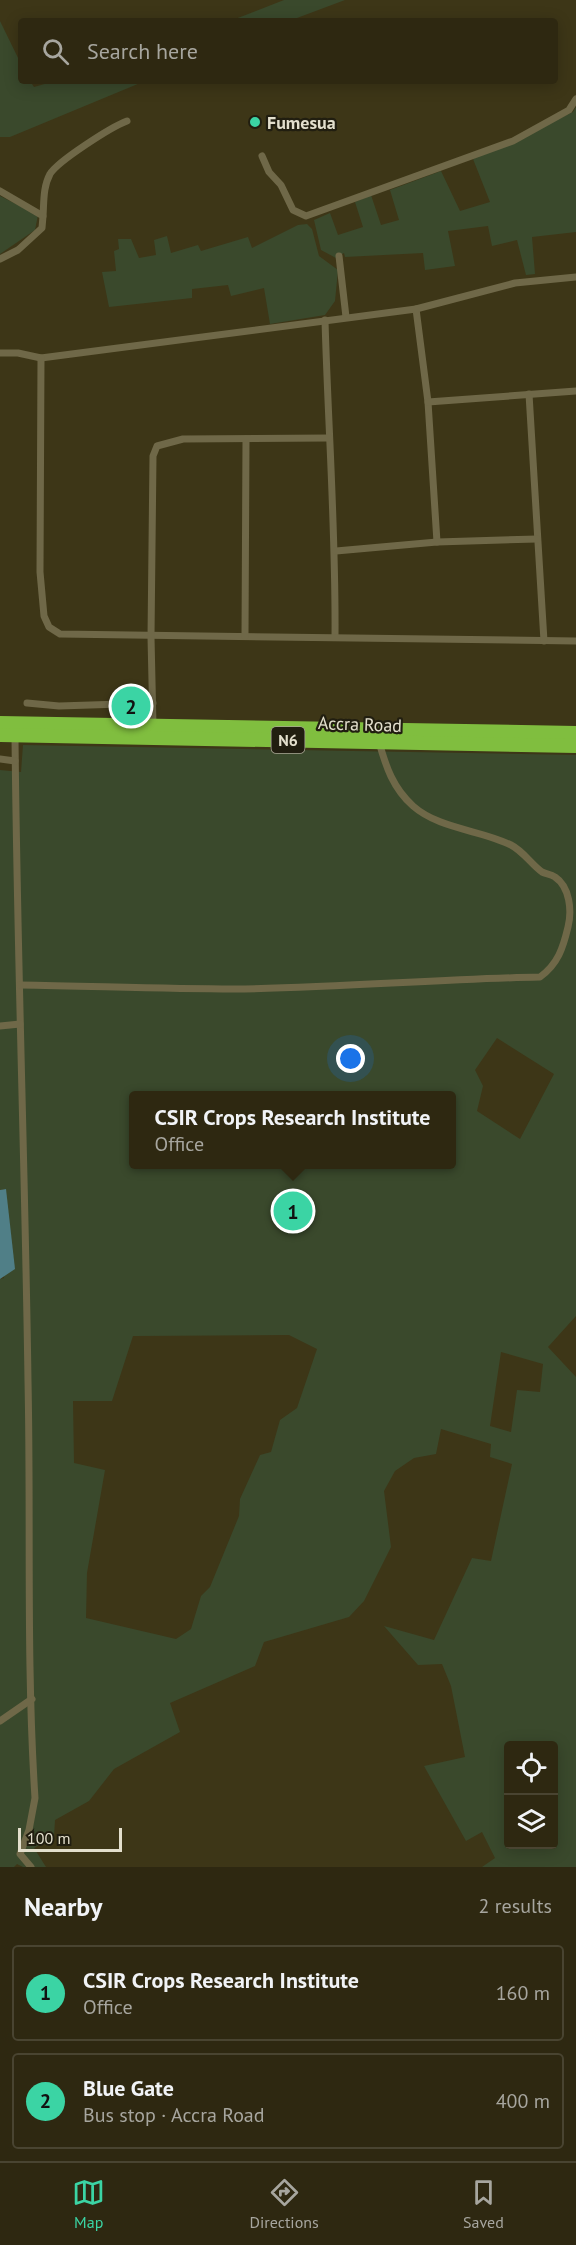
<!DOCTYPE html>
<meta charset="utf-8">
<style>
:root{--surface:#2e2811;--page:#36301a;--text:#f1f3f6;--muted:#a7a69f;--line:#494431;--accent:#3bd4a4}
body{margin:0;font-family:"PT Sans",sans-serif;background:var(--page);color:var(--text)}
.controls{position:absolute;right:18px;bottom:18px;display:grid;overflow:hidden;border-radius:6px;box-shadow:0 3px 15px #0003}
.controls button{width:54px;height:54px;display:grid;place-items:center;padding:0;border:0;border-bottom:2px solid var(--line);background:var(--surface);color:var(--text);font:30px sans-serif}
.scale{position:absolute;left:18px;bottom:15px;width:104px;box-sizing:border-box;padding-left:6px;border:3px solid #e3dfcd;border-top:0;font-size:16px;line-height:21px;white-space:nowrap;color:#e3dfcd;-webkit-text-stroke:4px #211e10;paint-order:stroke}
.you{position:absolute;left:351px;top:1059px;width:21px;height:21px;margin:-15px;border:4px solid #fff;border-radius:50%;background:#1a73e8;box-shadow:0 0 0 9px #1a73e833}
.badge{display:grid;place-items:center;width:39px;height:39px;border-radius:50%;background:var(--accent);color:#111;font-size:20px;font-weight:700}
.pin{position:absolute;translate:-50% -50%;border:3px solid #fff;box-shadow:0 2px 6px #0006}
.popup{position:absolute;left:129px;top:1091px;width:327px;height:78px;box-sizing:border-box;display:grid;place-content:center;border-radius:6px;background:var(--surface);filter:drop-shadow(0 2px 4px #0005);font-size:20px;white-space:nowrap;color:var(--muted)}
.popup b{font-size:22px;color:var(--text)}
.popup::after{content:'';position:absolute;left:50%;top:100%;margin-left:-12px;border:12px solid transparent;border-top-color:var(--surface)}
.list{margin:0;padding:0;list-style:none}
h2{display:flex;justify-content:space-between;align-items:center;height:78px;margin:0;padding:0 24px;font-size:26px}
h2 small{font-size:20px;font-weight:400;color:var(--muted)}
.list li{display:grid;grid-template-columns:39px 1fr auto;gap:18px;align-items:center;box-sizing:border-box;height:96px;margin:0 12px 12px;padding:0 12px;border:2px solid var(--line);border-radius:6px}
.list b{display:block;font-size:22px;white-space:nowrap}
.list p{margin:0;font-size:20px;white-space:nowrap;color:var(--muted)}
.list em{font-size:20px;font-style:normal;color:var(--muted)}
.icon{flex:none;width:33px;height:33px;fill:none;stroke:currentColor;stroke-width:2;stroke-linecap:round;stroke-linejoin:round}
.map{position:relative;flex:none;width:576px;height:1867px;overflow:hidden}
.search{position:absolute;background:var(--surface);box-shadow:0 3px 15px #0003;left:18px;right:18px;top:18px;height:66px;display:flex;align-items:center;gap:15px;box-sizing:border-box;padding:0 21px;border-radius:6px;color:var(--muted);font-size:22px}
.sheet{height:294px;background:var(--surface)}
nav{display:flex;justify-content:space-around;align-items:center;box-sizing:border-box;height:84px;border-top:2px solid var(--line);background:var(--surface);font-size:16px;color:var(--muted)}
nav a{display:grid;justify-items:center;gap:3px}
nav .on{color:var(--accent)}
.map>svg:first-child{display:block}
</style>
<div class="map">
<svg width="576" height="1867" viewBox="0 0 576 1867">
<rect width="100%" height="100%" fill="#3d3617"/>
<!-- green -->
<g fill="#3a492c" fill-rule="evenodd">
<path d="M284,0H345L289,21H230Z"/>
<path d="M0,21L21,64V81H30L34,87L55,81H145L10,137H0Z"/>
<path d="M576,107V232L532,237L535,274L526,275L517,240L492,246L488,226L448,231L455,266L425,270L423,253L345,257L344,253L336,258L321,250L314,220L330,213L338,235L363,227L355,202L371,195L381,225L399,220L390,190L441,171L460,211L490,202L473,159L573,112Z"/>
<path d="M0,196L38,215L35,230L0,254Z"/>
<path d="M307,224L312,229L319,256L338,270L335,301L325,315L270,324L264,288L231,296L228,285L192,289V298L109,307L102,272L116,271L114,251L119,249L118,239H131L139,258L156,255L154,240L167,236L171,253L198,245L201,251L248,237L252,248L298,225Z"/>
<path d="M23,745L576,755V1316L548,1347L576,1377V1867H482L495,1858L482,1832L466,1841L424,1766L465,1757L451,1686L442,1664L418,1665L384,1626L434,1640L472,1558L491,1561L512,1464L490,1457L491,1444L441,1429L436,1454L414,1458L395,1471L384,1491L391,1547L364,1601L349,1617L264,1642L255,1666L170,1703L180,1732L114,1769L89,1801L55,1820L54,1837L34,1848L46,1867H23L17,1864L14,1867H0V1279L4,1278L6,1189L0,1190V770L21,772ZM497,1038L554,1074L520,1139L477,1111L483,1086L475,1070ZM134,1096H452V1164H134ZM289,1335L317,1349L297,1408L280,1420L271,1452L260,1455L240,1499L239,1516L210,1587L201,1596L191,1629L176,1639L86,1618L87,1573L105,1470L74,1463L73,1401H112L133,1336ZM501,1352L543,1364L540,1392L517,1390L511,1432L490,1426ZM508,1746H554V1844H508Z"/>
</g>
<!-- water -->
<path fill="#507f87" d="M6,1189L15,1269L0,1279V1190Z"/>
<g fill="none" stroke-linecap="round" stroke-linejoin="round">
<!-- street -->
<g stroke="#6f6848" stroke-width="7">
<path d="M262,156L269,172L281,185L293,210L306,216L513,141L569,110L576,99"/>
<path d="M0,191L43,216L42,228L18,250L0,259"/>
<path d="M43,216C44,202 43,187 50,174C58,161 111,127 127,121"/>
<path d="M339,256L346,317"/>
<path d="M416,309L428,402L437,542"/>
<path d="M325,320C328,426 336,532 335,637"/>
<path d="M0,353H18L41,358L416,309L515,283L576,277"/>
<path d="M41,358L40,572L44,616L49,627L60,634L576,641"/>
<path d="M529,394L544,641"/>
<path d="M428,402L576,391"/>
<path d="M336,551L437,542L537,539"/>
<path d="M245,636L246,439"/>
<path d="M27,703L59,706L153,703"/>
<path d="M153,726L151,637L153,456L157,446L183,439L329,438"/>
<path d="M15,736C17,951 25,1166 28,1381C31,1520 26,1659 35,1798L29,1830L20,1854L31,1867"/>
<path d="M0,759L15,761"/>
<path d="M20,985C91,986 163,989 234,989C336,988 438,979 540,977C558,964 563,948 568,927C572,911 570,887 555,877C551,874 546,874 542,872C531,864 523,851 511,845C481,830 439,829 413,806C393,788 386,767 379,742"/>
<path d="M0,1026L20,1024"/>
<path d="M0,1721L32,1699"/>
</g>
<!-- highway -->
<g stroke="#80be3f" stroke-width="14">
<path d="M0,723L576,733"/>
<path d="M0,735L576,746"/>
</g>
</g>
<!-- markers -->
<circle fill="#3bd4a4" stroke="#211e10" stroke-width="2" cx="255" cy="122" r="6"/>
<g text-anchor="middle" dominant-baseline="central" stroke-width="4.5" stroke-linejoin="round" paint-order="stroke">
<!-- shield labels -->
<rect fill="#211e10" stroke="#a9a594" stroke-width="1.5" x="271.5" y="727" width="33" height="26" rx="4.5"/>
<g font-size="16" font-weight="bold" fill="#e3dfcd">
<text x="288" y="740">N6</text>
</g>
<!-- poi labels -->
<g font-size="18" font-weight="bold" fill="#e3dfcd" stroke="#211e10" text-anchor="start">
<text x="267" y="122">Fumesua</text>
</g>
<!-- street labels -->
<g font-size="18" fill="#e3dfcd" stroke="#211e10">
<text transform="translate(360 724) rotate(2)">Accra Road</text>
</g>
</g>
</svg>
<div class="controls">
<button><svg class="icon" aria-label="locate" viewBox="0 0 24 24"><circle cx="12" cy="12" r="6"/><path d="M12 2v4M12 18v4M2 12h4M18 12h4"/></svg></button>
<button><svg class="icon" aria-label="layers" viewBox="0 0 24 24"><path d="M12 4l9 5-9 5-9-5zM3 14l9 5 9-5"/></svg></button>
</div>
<div class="scale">100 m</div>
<div class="you"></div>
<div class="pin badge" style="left:293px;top:1211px">1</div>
<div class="popup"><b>CSIR Crops Research Institute</b>Office</div>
<div class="pin badge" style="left:131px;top:706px">2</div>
<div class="search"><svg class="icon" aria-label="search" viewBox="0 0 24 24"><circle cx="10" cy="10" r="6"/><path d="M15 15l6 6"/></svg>Search here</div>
</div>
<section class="sheet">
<h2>Nearby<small>2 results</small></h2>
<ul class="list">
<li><span class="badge">1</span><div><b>CSIR Crops Research Institute</b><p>Office</p></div><em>160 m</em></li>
<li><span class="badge">2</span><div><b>Blue Gate</b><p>Bus stop · Accra Road</p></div><em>400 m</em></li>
</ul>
</section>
<nav>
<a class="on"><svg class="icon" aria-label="map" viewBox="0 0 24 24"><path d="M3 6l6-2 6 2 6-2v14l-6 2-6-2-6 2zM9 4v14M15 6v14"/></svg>Map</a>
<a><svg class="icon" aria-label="directions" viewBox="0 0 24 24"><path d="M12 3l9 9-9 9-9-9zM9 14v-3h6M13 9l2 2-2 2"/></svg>Directions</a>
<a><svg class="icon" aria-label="saved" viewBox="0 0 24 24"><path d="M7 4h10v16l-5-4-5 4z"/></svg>Saved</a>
</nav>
